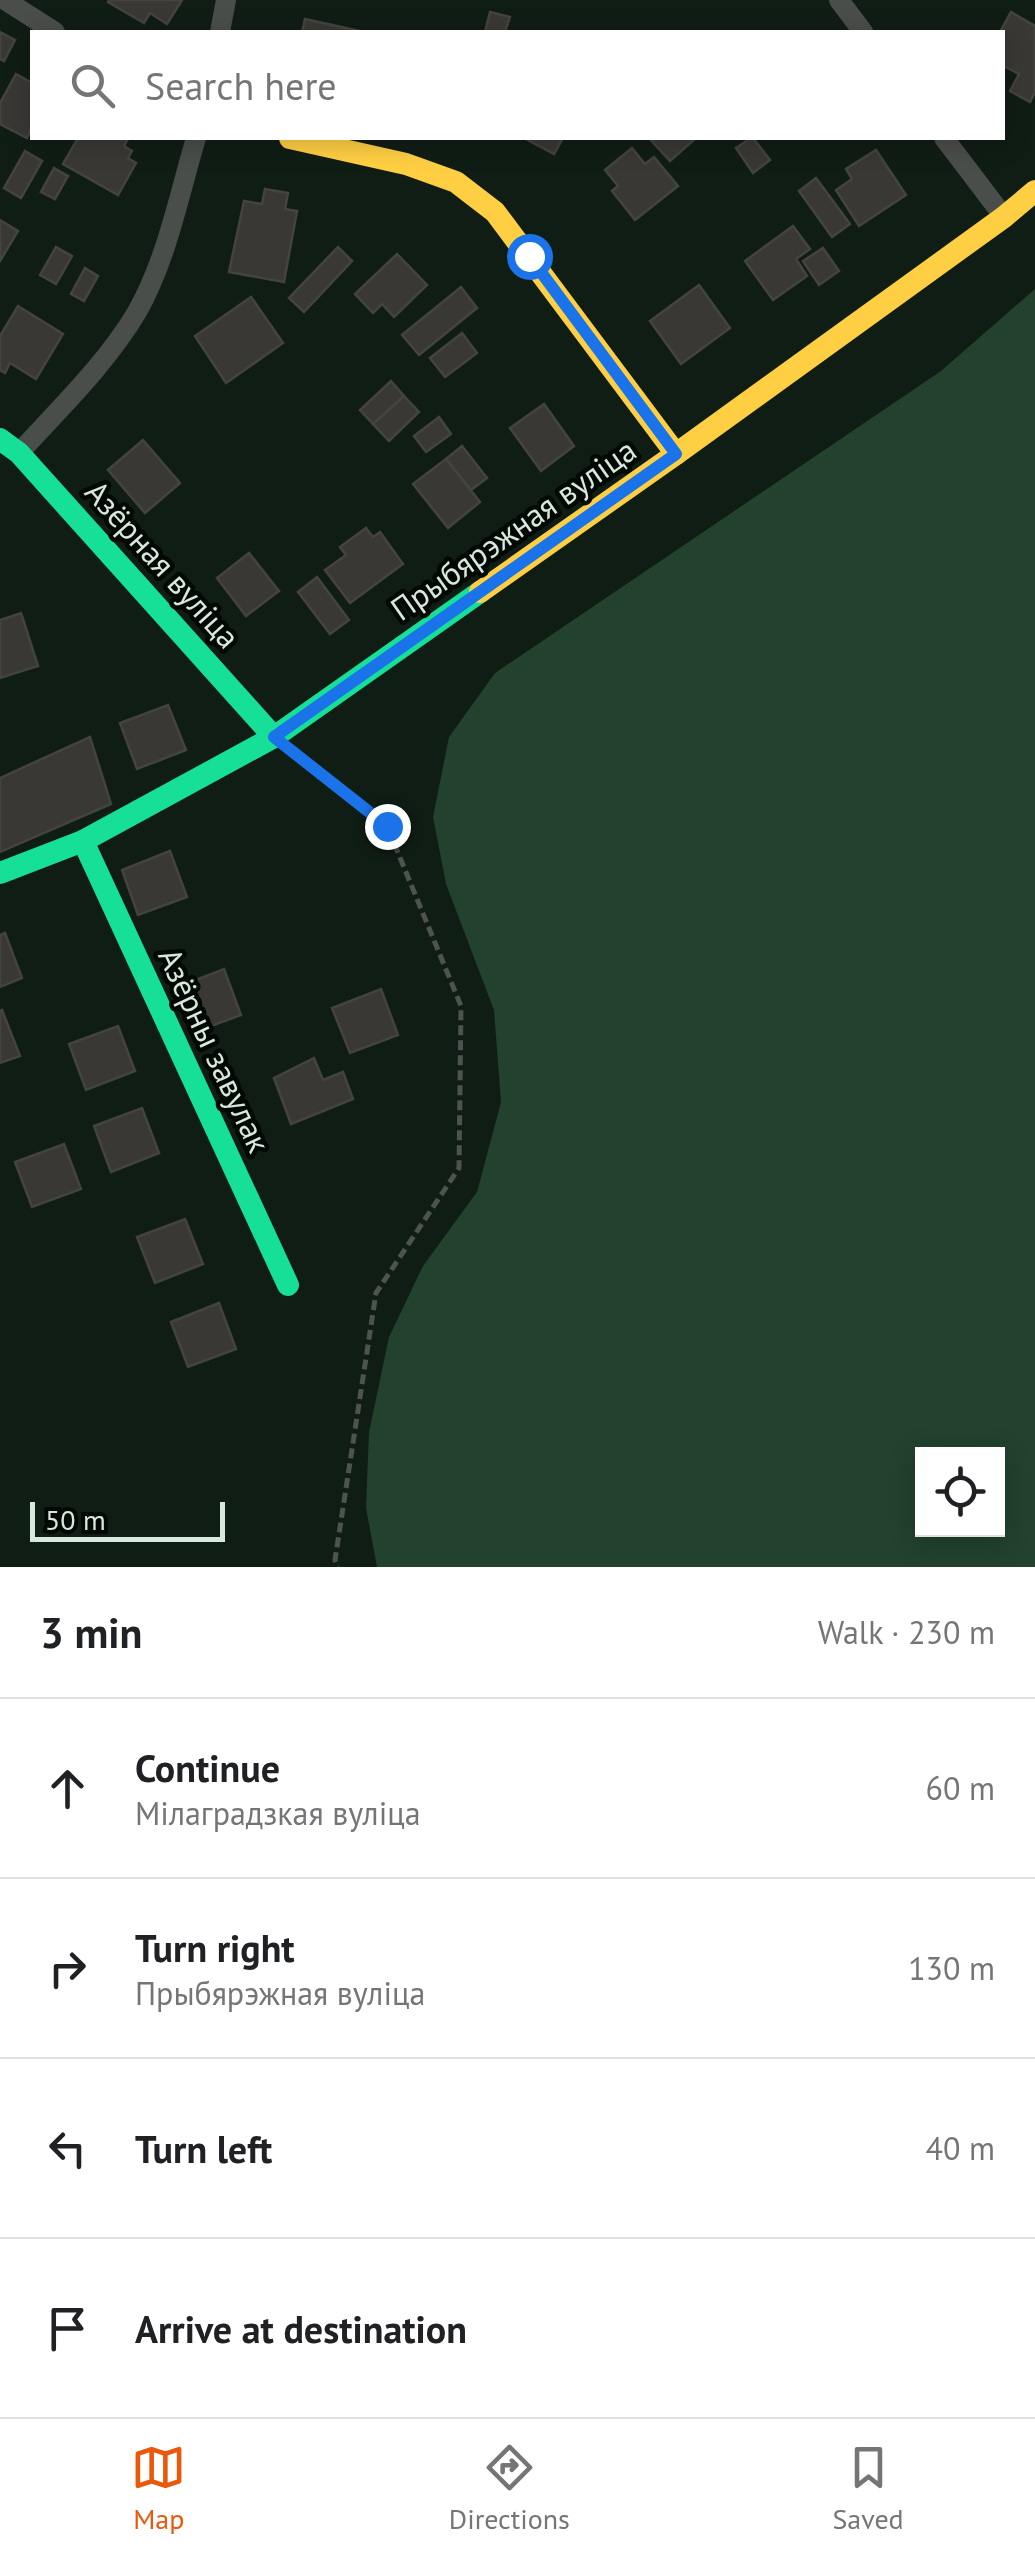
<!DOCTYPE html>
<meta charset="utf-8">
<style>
:root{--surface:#fff;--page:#f6f6f6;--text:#202124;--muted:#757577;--line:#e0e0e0;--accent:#ea580c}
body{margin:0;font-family:"PT Sans",sans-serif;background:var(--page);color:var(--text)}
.controls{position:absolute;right:30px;bottom:30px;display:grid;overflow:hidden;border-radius:0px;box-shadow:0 5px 25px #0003}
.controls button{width:90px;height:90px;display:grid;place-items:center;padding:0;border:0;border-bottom:2px solid var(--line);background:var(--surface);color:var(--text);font:50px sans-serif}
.scale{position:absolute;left:30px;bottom:25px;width:195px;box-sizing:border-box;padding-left:10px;border:5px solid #d9e8dd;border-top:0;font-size:28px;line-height:35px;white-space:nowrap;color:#d9e8dd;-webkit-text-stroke:8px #020904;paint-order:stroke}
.stop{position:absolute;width:30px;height:30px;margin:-22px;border:8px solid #1a73e8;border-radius:50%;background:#fff}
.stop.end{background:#1a73e8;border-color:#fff;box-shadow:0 2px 10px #0008}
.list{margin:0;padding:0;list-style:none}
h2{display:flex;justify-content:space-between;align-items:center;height:130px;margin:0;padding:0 40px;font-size:42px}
h2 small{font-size:32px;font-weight:400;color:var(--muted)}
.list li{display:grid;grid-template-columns:65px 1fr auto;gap:30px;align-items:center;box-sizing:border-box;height:180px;padding:0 40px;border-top:2px solid var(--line)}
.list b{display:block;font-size:38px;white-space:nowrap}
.list p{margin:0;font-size:32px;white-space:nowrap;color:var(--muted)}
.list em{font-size:32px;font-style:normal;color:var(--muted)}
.icon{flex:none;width:55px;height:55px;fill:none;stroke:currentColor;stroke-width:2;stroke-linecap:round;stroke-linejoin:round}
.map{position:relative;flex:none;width:1035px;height:1567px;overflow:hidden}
.search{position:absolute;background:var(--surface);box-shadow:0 5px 25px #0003;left:30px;right:30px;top:30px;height:110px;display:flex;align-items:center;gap:25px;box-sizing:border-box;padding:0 35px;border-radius:0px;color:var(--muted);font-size:38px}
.sheet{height:850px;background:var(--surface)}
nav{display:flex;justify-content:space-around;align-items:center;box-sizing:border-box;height:140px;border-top:2px solid var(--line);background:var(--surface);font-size:28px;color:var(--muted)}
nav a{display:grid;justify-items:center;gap:5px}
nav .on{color:var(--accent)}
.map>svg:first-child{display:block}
</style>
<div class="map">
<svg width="1035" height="1567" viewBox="0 0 1035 1567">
<rect width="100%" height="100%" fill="#101d14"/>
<!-- green -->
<path fill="#22422d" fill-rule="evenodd" d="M1035,289V1567H377L366,1508L369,1432L389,1337L423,1266L477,1192L501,1102L494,1010L446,884L433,817L449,737L495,673L941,371ZM922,1454H998V1530H922Z"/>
<!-- building -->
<g fill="#3a3835" stroke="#434440" stroke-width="2.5">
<path d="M109,0H182L167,24L150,13L144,23L108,2Z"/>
<path d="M490,12L510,17L505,32H485Z"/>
<path d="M1011,12L1035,26V92L1030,102L1010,91L1019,74L1002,65V32H1000Z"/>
<path d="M305,19L364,32H302Z"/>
<path d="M0,32L15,40L4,61L0,59Z"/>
<path d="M16,74L32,83V127L27,138L0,124V103Z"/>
<path d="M78,138H125L128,139L124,146L132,151L128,158L136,163L118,195L63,164Z"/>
<path d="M524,138H563L554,154Z"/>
<path d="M649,138H696L670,161Z"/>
<path d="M751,138H753L770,160L753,173L736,148Z"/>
<path d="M632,148L645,164L654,157L678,186L635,220L612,191L618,186L605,170Z"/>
<path d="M876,150L906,195L859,226L836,190L852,179L846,169Z"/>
<path d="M25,151L42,161L21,198L4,188Z"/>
<path d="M54,168L68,176L55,199L41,192Z"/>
<path d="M816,178L850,224L832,237L799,191Z"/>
<path d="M265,189L288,193L285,209L297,211L284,282L229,272L244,201L262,204Z"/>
<path d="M0,220L18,231L0,261Z"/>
<path d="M793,226L810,249L796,259L807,276L773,300L745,261Z"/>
<path d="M56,247L72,256L56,284L40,275Z"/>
<path d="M338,247L352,261L304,312L289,298Z"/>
<path d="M823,248L839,271L819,285L803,261Z"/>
<path d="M397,254L427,285L394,317L382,304L373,313L355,294Z"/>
<path d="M85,268L98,276L84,301L71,294Z"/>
<path d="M699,285L730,328L681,364L650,321Z"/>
<path d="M461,287L477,308L419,355L402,335Z"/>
<path d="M251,297L283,343L226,383L195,336Z"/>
<path d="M18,306L63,334L36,379L10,363L5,373L0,370V336Z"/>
<path d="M462,333L477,353L445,377L430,358Z"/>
<path d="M391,381L404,396L373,424L360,410Z"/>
<path d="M404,396L419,412L389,441L373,424Z"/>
<path d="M544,404L574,446L541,471L510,428Z"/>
<path d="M439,417L451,434L426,452L414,436Z"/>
<path d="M143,440L180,483L145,513L108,470Z"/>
<path d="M462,446L487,478L471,490L446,459Z"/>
<path d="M446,459L480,502L448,528L413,484Z"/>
<path d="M366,528L373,537L380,532L403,564L350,603L325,570L346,555L340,547Z"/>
<path d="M249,553L279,591L246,616L217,578Z"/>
<path d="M317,577L349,620L330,634L298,592Z"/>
<path d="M21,613L38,666L0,678V620Z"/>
<path d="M168,705L186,750L137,769L120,723Z"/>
<path d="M90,737L111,804L0,852V778Z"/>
<path d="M170,851L187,897L138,915L122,870Z"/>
<path d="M5,933L22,978L0,987V935Z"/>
<path d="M224,969L241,1015L192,1033L175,988Z"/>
<path d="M381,989L398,1035L350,1053L332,1008Z"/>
<path d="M2,1010L20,1056L0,1063V1011Z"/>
<path d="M118,1026L135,1071L86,1090L69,1044Z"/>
<path d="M314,1058L323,1080L343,1072L353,1099L291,1124L274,1078Z"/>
<path d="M142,1108L159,1153L111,1172L94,1126Z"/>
<path d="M64,1144L81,1189L32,1207L15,1162Z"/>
<path d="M185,1219L203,1264L155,1283L137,1237Z"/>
<path d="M219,1303L236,1349L188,1367L171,1322Z"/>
</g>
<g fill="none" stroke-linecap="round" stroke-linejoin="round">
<!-- path -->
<path stroke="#4e5350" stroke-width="5" stroke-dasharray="10 5" stroke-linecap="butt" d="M296,754L387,826L461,1006L459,1168L376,1293L335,1560L338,1567"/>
<!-- street -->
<g stroke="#4a4e4b" stroke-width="20">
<path d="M5,0L55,32"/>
<path d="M839,0L863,32"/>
<path d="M220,32L226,0"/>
<path d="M944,138L1004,217"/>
<path d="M19,453C60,408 106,364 137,312C167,259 179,195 196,138"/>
</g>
<!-- fast -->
<g stroke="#16e098" stroke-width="22">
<path d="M0,439L19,453L274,737"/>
<path d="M83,841L288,1285"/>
<path d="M0,873L83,841L274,737L480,592"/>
</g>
<!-- slow -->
<g stroke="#ffcf43" stroke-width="22">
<path d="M290,138L406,164L456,182L495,212L676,454"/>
<path d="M480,592L676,454L1004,217L1035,191"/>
</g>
</g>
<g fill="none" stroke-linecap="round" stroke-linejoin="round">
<!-- route -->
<path stroke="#1a73e8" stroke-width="12" d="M387,826L274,737L676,454L529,256"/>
</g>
<g text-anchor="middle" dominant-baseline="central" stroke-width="9" stroke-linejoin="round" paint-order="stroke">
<!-- street labels -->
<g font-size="32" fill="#d9e8dd" stroke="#020904">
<text transform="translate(513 529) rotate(-35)">Прыбярэжная вуліца</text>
<text transform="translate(163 564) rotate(48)">Азёрная вуліца</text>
<text transform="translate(215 1050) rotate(65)">Азёрны завулак</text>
</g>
</g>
</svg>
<div class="controls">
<button><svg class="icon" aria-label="locate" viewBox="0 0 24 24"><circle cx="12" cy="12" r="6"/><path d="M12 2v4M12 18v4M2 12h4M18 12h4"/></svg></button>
</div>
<div class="scale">50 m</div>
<div class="stop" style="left:529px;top:256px"></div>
<div class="stop end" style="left:387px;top:826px"></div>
<div class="search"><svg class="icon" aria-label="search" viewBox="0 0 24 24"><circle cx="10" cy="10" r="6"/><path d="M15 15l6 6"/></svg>Search here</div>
</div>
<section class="sheet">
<h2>3 min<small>Walk · 230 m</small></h2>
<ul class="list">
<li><svg class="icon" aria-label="ahead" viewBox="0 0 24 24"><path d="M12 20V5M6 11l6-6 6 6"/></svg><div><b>Continue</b><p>Мілаградзкая вуліца</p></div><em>60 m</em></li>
<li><svg class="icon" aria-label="right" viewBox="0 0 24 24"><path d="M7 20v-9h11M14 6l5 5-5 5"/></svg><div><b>Turn right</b><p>Прыбярэжная вуліца</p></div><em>130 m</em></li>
<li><svg class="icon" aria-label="left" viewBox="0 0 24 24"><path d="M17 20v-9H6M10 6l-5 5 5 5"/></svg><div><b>Turn left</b></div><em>40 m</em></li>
<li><svg class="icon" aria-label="arrive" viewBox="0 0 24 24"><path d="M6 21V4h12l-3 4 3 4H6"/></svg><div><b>Arrive at destination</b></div></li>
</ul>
</section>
<nav>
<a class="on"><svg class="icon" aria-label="map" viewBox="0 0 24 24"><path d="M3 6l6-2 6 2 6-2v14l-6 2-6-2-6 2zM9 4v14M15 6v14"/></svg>Map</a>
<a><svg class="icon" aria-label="directions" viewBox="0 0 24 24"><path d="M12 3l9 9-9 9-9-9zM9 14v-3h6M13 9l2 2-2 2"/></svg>Directions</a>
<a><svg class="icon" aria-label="saved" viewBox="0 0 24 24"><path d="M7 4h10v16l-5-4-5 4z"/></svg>Saved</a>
</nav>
